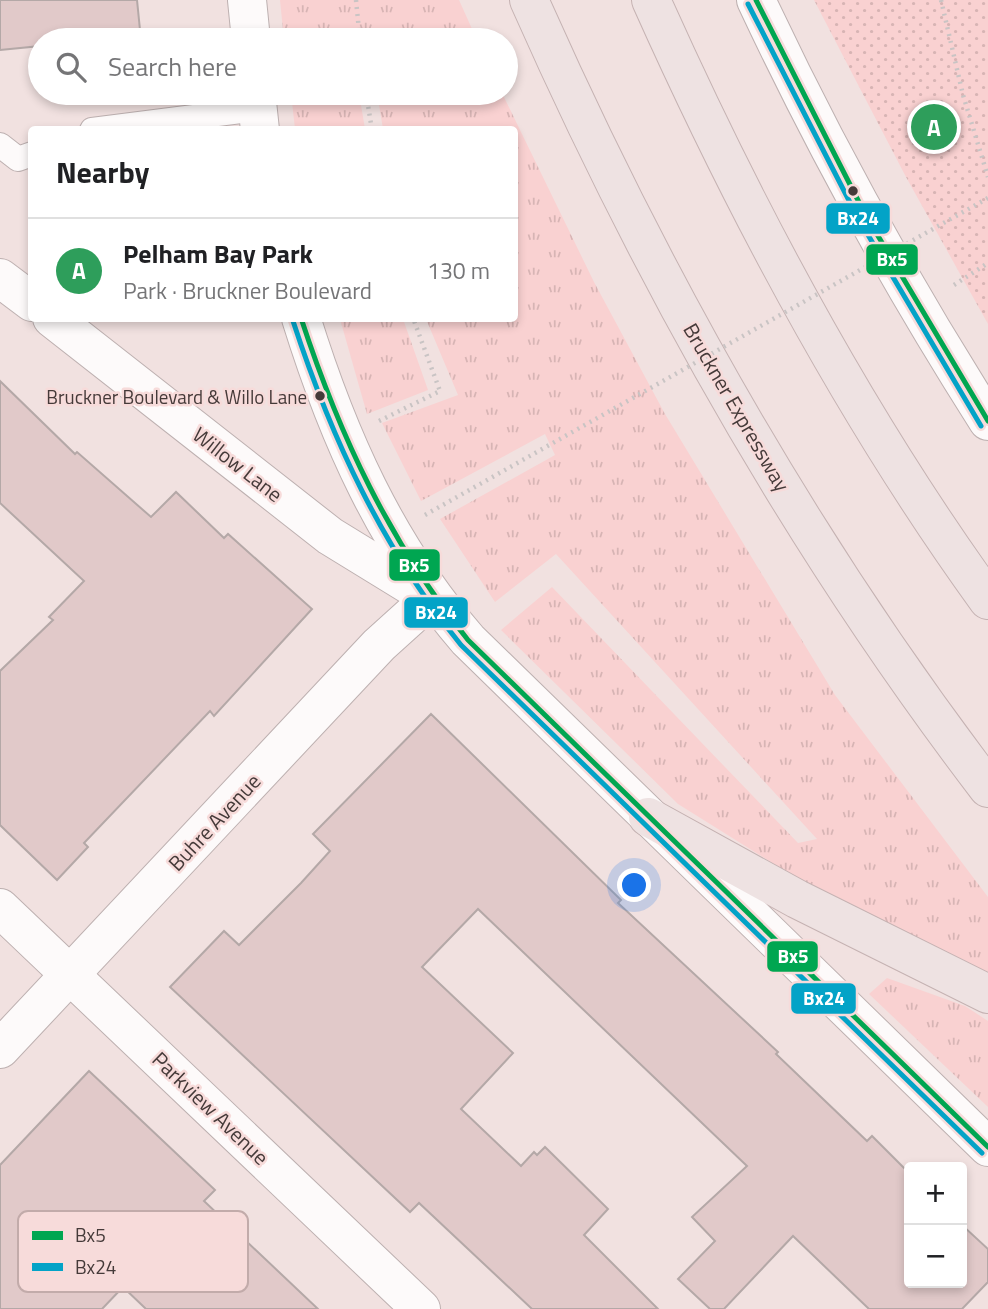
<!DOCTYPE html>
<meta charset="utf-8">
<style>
:root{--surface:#fff;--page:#f6f6f6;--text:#202124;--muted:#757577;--line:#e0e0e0;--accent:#0f766e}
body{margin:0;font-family:"Titillium Web",sans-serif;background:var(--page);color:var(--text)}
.controls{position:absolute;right:21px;bottom:21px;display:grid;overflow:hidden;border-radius:7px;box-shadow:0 4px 10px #0003}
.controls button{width:63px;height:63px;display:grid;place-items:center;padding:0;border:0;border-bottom:2px solid var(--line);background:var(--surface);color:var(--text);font:35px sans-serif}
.you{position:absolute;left:635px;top:886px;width:24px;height:24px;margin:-18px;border:5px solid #fff;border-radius:50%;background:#1a73e8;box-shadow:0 0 0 10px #1a73e833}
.badge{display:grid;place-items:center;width:46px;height:46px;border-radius:50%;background:var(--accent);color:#fff;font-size:23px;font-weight:700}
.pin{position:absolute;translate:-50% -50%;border:4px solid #fff;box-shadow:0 2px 7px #0006}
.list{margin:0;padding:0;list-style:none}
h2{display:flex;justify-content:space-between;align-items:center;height:91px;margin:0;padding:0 28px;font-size:30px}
h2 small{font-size:23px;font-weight:400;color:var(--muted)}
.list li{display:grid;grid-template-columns:46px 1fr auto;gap:21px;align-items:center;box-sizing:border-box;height:105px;padding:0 28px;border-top:2px solid var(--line)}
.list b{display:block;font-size:26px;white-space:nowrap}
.list p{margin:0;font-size:23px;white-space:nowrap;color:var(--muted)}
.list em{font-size:23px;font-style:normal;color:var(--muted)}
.icon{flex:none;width:38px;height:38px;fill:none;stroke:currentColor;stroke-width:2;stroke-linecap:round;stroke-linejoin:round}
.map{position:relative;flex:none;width:988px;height:1309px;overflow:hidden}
.search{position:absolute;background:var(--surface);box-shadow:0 4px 10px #0003;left:28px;top:28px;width:490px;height:77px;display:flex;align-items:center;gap:18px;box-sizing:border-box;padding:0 24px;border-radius:38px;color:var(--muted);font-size:26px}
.panel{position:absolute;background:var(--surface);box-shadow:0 4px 10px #0003;left:28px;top:126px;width:490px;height:196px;border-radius:7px}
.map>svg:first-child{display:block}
</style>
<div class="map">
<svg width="988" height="1309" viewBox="0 0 988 1309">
<defs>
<pattern id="grass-tufts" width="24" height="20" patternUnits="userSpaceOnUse" patternTransform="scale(1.75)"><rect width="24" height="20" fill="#f9d1d1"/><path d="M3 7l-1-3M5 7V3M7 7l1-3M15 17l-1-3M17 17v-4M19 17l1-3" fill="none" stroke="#d7b4b4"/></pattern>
<pattern id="park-dots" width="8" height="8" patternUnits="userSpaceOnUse" patternTransform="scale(1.75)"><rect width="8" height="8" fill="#f9d1d1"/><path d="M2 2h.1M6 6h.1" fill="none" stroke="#d7b4b4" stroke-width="1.8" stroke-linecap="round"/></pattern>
</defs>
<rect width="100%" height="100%" fill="#f1e1e0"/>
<!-- grass -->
<g fill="url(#grass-tufts)">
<path d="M280,0H459L477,40H284Z"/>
<path d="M291,93H359L365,129H295Z"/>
<path d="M377,93H502L594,282L665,414L835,695L988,897V978L803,882L678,804L501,630L552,587L798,843L817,839L556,554L495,602L440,519L555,455L545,434L421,501L382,423L458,395L426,319L514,318V130L383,129Z"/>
<path d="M340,319H403L428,390L367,414Z"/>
<path d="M887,978L965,1006L988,1021V1107L869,994Z"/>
</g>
<!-- park -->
<path fill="url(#park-dots)" d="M814,0H988V324L906,177Z"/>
<!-- building -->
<g fill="#e1c9c9" stroke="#b4a8a7" stroke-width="2">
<path d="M0,0H137L141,40H40V46L0,50Z"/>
<path d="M0,381L75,454L77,452L151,517L176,492L224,538L228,534L312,609L214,716L210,711L84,843L88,847L57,880L0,825V671L53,620L49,617L84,581L0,503Z"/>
<path d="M431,714L621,900L618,903L778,1052L776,1054L867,1141L872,1136L909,1173V1283H962V1225L988,1249V1282L962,1309H869L793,1236L724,1309H710L678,1279L715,1241L692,1217L747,1166L478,909L422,967L513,1053L461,1109L521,1166L534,1152L537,1155L545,1147L608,1209L584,1235L658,1309H532L419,1203L410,1212L170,987L224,931L239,945L301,883L330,851L313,834Z"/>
<path d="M89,1071L215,1190L204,1201L318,1309H146L123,1287L102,1309H0V1165Z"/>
</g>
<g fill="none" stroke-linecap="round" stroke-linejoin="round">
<!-- lane casing -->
<g stroke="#bdb0b0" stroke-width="26">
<g id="lane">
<path d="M92,130L257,109"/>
<path d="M0,145L18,159L32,154"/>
</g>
</g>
<!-- street casing -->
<g stroke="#bdb0b0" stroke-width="40">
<g id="street">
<path d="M0,278L32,302"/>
<path d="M0,908L421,1309"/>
<path d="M0,1049L379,645L431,598L330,536L52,318"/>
</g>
</g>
<!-- secondary casing -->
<g stroke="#bdb0b0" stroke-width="40">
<g id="secondary">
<path d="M247,0L251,40"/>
<path d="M756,0C824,145 902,286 988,421"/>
<path d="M256,93L260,130"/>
<path d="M301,318C338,437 386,545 468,640L988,1147"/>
</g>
</g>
<!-- highway casing -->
<g stroke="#c5b2b2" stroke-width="40">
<g id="highway">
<path d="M529,0C652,278 803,546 988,788"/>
<path d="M651,0C744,208 854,415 988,600"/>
<path d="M648,817L797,899L988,994"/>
</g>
</g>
<!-- path -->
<g stroke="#c9c4c4" stroke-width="4.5" stroke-dasharray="2 5" stroke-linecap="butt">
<path d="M356,0L360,40"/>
<path d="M941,0L963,95L988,177"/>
<path d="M366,93L372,130"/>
<path d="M954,285L988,263"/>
<path d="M379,421L440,391L413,318"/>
</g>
<!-- lane -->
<use href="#lane" stroke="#fdfafa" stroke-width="24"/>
<!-- street -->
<use href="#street" stroke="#fdfafa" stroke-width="38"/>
<!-- secondary -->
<use href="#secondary" stroke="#fdfafa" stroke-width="38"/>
<!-- highway -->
<use href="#highway" stroke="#eee2e2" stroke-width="38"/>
<!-- path-bridge -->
<path stroke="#c9c4c4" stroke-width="4.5" stroke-dasharray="2 5" stroke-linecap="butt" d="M425,515L988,198"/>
<!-- bus-1 casing -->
<g stroke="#f7dbda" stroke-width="10">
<g id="bus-1">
<path d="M756,0L865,214L988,421"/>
<path d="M301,318C340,437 390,543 468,640L988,1147"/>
</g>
</g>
<!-- bus-2 casing -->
<g stroke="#f7dbda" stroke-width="10">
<g id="bus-2">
<path d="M748,4L858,218L981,426"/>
<path d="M293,321C332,440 382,547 461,645L982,1153"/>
</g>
</g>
<!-- bus-1 -->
<use href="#bus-1" stroke="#00a651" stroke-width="5"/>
<!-- bus-2 -->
<use href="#bus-2" stroke="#03a3c7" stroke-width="5"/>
</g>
<!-- markers -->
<g fill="#453a39" stroke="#f7dbda" stroke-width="2.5">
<circle cx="853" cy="191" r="6"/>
<circle cx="320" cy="396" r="6"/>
</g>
<g text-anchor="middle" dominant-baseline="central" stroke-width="5" stroke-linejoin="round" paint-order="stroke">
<!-- bus labels -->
<g font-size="19" fill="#453a39" stroke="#f7dbda" text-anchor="end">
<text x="307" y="396">Bruckner Boulevard &amp; Willo Lane</text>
</g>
<!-- street labels -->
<g font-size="21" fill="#453a39" stroke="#f7dbda">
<text transform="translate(737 407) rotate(60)">Bruckner Expressway</text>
<text transform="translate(238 464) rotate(38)">Willow Lane</text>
<text transform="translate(214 822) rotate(-47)">Buhre Avenue</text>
<text transform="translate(211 1108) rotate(44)">Parkview Avenue</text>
</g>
</g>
<!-- legend -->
<rect x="18" y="1211" width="230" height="81" rx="10" fill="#f7dbda" stroke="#c2abaa" stroke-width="2"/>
<rect x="32" y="1231" width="31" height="9" fill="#00a651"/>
<rect x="32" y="1263" width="31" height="8" fill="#03a3c7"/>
<g font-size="19" fill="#453a39">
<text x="75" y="1242">Bx5</text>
<text x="75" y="1274">Bx24</text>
</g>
<g stroke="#f7dbda" stroke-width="2.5">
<rect x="825" y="202" width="66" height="33" rx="7" fill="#03a3c7"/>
<rect x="865" y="243" width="54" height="33" rx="7" fill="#00a651"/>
<rect x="388" y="548" width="53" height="34" rx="7" fill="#00a651"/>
<rect x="403" y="596" width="66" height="33" rx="7" fill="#03a3c7"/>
<rect x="766" y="940" width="53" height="33" rx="7" fill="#00a651"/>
<rect x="790" y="982" width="67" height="33" rx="7" fill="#03a3c7"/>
</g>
<g font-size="19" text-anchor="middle" font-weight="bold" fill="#fff">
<text x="858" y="225">Bx24</text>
<text x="892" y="266">Bx5</text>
<text x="414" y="572">Bx5</text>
<text x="436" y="619">Bx24</text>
<text x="793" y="963">Bx5</text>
<text x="824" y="1005">Bx24</text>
</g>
</svg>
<div class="controls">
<button>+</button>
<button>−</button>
</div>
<div class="you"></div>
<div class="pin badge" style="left:934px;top:127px;background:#2e9e5b">A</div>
<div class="search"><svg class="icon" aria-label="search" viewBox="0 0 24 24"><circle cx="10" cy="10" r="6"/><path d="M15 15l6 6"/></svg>Search here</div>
<section class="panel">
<h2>Nearby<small></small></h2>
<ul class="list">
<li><span class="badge" style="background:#2e9e5b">A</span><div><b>Pelham Bay Park</b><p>Park · Bruckner Boulevard</p></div><em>130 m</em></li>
</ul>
</section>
</div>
